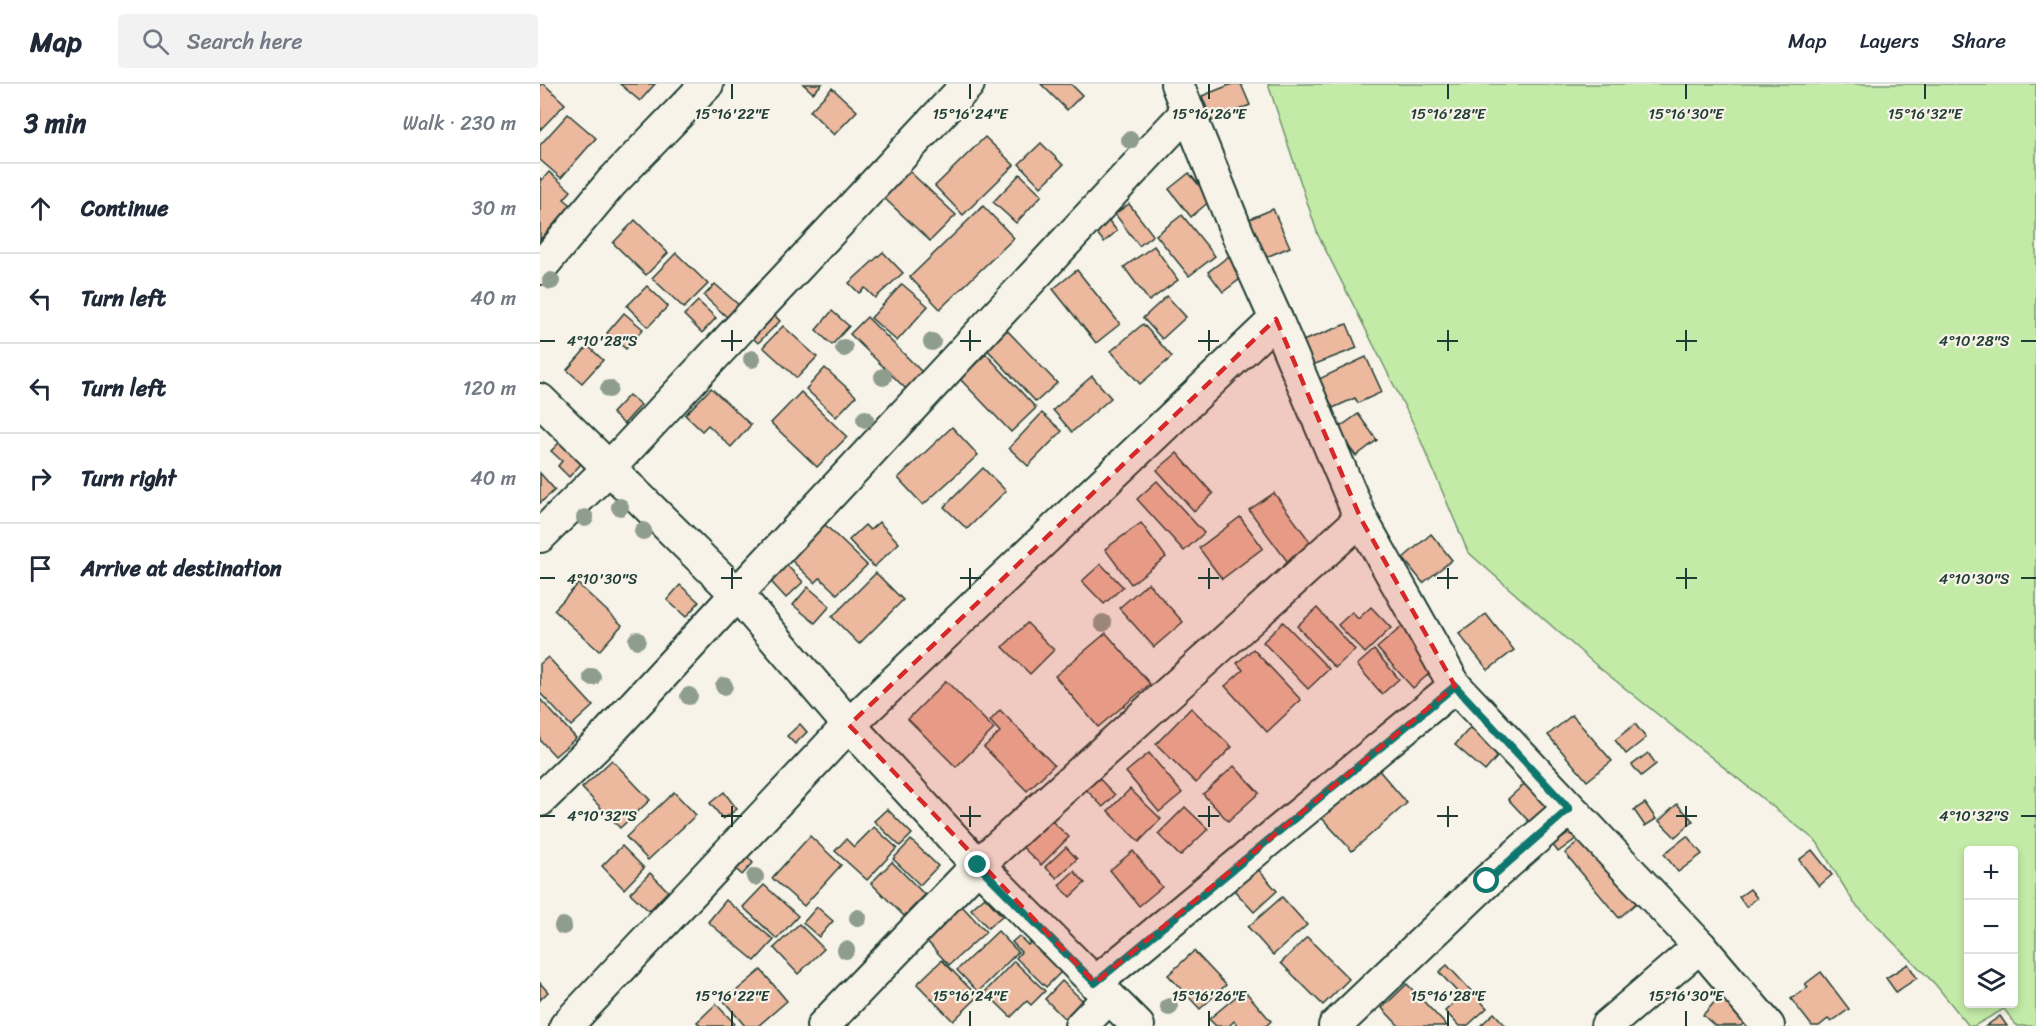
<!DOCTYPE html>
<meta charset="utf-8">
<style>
:root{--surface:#fff;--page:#f2f2f3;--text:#1f2937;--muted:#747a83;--line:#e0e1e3}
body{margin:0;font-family:Sriracha,sans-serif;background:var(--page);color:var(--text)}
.controls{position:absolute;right:18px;bottom:18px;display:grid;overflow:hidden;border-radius:6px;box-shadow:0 3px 9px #0003}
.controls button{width:54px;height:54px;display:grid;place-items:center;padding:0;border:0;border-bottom:2px solid var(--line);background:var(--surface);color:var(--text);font:30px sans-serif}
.stop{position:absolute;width:18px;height:18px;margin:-14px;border:4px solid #0f766e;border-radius:50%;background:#fff}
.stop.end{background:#0f766e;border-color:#fff;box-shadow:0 2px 6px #0008}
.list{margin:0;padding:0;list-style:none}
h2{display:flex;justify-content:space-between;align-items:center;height:78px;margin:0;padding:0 24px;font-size:26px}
h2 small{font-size:20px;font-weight:400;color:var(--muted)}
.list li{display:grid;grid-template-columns:39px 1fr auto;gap:18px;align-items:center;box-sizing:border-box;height:90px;padding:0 24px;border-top:2px solid var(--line)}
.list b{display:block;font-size:22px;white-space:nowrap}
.list em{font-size:20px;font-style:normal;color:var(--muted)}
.icon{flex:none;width:33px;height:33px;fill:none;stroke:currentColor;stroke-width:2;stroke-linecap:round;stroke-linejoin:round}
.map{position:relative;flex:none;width:1496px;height:942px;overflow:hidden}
header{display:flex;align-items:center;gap:36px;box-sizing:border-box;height:84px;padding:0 30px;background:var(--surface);border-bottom:2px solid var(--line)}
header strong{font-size:28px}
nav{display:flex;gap:33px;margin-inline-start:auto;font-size:21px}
.search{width:420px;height:54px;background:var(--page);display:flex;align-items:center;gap:15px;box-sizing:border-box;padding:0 21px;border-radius:6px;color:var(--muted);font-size:22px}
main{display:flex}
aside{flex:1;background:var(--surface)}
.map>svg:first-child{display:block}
</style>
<header>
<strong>Map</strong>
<div class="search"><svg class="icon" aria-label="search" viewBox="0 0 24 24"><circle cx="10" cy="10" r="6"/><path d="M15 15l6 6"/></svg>Search here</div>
<nav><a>Map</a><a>Layers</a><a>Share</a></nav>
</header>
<main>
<aside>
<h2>3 min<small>Walk · 230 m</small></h2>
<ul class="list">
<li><svg class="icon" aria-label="ahead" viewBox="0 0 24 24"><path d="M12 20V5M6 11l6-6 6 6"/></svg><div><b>Continue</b></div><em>30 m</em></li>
<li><svg class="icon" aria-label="left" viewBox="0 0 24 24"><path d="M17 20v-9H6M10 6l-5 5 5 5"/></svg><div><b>Turn left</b></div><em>40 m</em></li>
<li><svg class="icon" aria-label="left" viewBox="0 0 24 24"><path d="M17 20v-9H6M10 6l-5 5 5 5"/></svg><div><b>Turn left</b></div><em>120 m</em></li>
<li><svg class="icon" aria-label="right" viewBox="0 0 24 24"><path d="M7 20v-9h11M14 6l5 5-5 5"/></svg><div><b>Turn right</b></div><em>40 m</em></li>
<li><svg class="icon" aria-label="arrive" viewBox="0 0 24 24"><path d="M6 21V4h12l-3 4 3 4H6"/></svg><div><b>Arrive at destination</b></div></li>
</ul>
</aside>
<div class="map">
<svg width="1496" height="942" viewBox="0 0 1496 942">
<rect width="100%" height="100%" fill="#f7f3e8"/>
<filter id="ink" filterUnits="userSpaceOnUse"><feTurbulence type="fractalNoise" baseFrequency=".0167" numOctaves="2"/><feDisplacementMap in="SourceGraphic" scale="12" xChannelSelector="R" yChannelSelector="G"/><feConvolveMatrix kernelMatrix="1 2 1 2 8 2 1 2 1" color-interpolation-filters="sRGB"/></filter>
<g filter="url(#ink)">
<!-- green -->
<path fill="#c3eba7" stroke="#71946e" stroke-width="1.5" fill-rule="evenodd" d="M728,0H1496V942H1477L1464,925L1434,942H1429L1395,900L1314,819L1277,758L1056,581L928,468L875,343L778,151ZM1428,766H1474V920H1428Z"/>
<!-- building -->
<g fill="#ecb89e" stroke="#1f3d34" stroke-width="1.5">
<path d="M0,0H4L25,20L0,46Z"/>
<path d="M80,0H115L100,17Z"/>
<path d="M263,0H282L273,9Z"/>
<path d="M501,0H531L542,11L527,26Z"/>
<path d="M692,0H701L710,21L672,37L662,12Z"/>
<path d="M292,4L317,27L294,51L270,27Z"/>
<path d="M28,30L56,54L21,94L0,76V61Z"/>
<path d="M445,53L474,81L423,131L395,102Z"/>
<path d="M501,59L523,81L501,103L479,80Z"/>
<path d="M368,86L416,131L390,157L342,112Z"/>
<path d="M9,88L31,107L24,115L31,121L0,156V94L2,96Z"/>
<path d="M649,89L671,116L651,133L629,105Z"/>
<path d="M480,90L502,111L476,139L453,118Z"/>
<path d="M589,120L613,151L599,162L575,130Z"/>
<path d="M443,122L474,154L400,225L370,193Z"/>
<path d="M733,125L750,163L724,174L707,136Z"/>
<path d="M642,131L675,172L649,192L616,151Z"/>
<path d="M565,132L577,147L564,158L552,143Z"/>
<path d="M95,136L128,169L106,191L73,159Z"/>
<path d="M614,162L638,196L609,217L584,183Z"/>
<path d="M343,168L363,189L335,214L325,204L319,209L309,199Z"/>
<path d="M136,169L168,200L144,224L112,194Z"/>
<path d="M689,172L704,192L683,208L668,188Z"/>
<path d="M537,186L580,240L556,259L513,205Z"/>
<path d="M175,200L200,222L188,234L164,212Z"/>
<path d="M362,200L388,222L357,257L331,234Z"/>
<path d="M107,202L128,222L108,243L87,222Z"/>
<path d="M627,212L646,233L622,255L603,234Z"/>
<path d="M158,217L176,234L162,249L144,231Z"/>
<path d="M228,225L240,237L218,259L206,247Z"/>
<path d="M292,227L309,242L292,261L276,246Z"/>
<path d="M84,229L103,245L86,265L67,249Z"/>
<path d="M327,233L382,288L366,305L310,250Z"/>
<path d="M603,240L632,273L600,300L571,267Z"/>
<path d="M807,240L817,264L770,282L760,258Z"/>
<path d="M243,242L277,273L257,294L223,263Z"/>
<path d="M464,243L517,299L496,318L444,262Z"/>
<path d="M48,262L63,276L42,299L27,286Z"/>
<path d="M446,270L496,324L471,348L420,295Z"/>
<path d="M826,273L842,308L818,319L815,314L793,324L779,295Z"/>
<path d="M285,284L316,312L296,333L266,305Z"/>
<path d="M552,292L571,314L532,348L513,326Z"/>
<path d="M171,304L211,341L191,363L168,341L162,347L145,331Z"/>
<path d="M261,308L307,353L277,383L231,339Z"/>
<path d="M89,311L101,321L84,340L72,329Z"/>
<path d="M502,329L522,347L488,382L469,364Z"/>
<path d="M818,330L837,356L816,372L796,346Z"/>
<path d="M412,343L438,371L383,421L358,394Z"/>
<path d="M21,357L42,379L29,393L18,382L22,377L11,367Z"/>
<path d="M637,369L673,410L654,427L617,386Z"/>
<path d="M443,384L466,407L427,445L404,423Z"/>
<path d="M0,389L15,406L0,419Z"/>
<path d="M617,397L664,449L644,467L597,415Z"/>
<path d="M734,409L771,459L747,477L709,426Z"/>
<path d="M700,433L723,464L682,495L659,464Z"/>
<path d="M280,436L327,481L297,510L280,494L275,499L246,471Z"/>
<path d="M339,438L359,459L334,483L309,456L325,441L330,446Z"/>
<path d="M601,439L626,473L591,500L565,465Z"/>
<path d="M891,450L912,476L883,499L863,474Z"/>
<path d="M240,474L263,498L246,514L223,489Z"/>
<path d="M561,480L583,503L564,520L542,497Z"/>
<path d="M336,489L363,516L319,560L292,533Z"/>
<path d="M608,499L643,538L614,563L579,524Z"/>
<path d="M38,500L82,541L59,567L14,526Z"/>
<path d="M140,501L159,518L146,533L127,516Z"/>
<path d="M268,503L290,522L275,539L253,521Z"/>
<path d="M831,523L851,544L825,569L798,541L812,528L818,535Z"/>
<path d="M777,524L815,566L795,584L757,542Z"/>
<path d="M946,530L974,566L948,586L919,550Z"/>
<path d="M743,538L789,585L768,605L723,558Z"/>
<path d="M487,539L514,566L490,590L463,563Z"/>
<path d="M866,539L901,579L873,604L837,564Z"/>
<path d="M566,549L610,600L558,643L515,592Z"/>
<path d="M713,565L761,616L727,648L685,602L703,586L697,579Z"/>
<path d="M834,566L859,595L842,610L817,581Z"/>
<path d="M8,573L53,622L31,642L0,609V580Z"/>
<path d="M406,597L454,645L416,683L368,635Z"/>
<path d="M0,615L36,654L15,672L0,656Z"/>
<path d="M651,624L692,663L656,699L616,660Z"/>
<path d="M460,626L514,681L487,707L444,663L460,648L450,637Z"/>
<path d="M1032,631L1072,677L1047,697L1008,651Z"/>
<path d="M934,639L964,665L945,687L915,661Z"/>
<path d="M260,640L267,648L255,660L247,652Z"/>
<path d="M1095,640L1106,654L1086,670L1075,656Z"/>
<path d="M609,669L642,709L619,728L586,688Z"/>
<path d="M1108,669L1116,680L1101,692L1092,681Z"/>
<path d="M72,676L110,716L80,744L42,704Z"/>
<path d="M694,682L719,709L688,737L663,710Z"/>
<path d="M836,683L867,719L812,767L780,732Z"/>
<path d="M549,684L575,711L563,723L537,696Z"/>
<path d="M989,696L1017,726L996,745L968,715Z"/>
<path d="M590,705L621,735L599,758L568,727Z"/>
<path d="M134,708L156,731L108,776L86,753Z"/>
<path d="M184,708L197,725L183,735L170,719Z"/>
<path d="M1105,719L1116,735L1105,742L1094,726Z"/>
<path d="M1137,720L1153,737L1135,753L1119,737Z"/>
<path d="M645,723L668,745L640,772L618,750Z"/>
<path d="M347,725L372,750L360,762L334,737Z"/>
<path d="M502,728L529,753L501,781L475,756Z"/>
<path d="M334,743L357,764L327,796L295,767L306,755L314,763Z"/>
<path d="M1032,747L1037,754L1018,768L1013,761Z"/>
<path d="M1047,751L1101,815L1079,834L1025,769Z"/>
<path d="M270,752L301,781L264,822L232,794Z"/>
<path d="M1147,752L1162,770L1138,788L1124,770Z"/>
<path d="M371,756L398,782L380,801L353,775Z"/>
<path d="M82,762L104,784L84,805L62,782Z"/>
<path d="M526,763L537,775L517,794L505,783Z"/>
<path d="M1272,766L1292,791L1279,802L1259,776Z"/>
<path d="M593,767L622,803L599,822L570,786Z"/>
<path d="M203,768L213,779L202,791L191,780Z"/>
<path d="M352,778L385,811L364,832L331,799Z"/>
<path d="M717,784L737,807L714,828L693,805Z"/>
<path d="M534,787L545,799L530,813L519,801Z"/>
<path d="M110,789L128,807L109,827L90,809Z"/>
<path d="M224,801L258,832L237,855L203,823Z"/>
<path d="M1210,805L1217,814L1206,823L1199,813Z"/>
<path d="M445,813L462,832L448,844L431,825Z"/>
<path d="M742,813L767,841L733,871L708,843Z"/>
<path d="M186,816L234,856L215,877L168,838Z"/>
<path d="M422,822L446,848L409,881L385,855Z"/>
<path d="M277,823L293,837L279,853L263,839Z"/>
<path d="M259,840L284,865L258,890L234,864Z"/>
<path d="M458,847L478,868L438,908L417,886Z"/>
<path d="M479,852L488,861L490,858L521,888L506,903L476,874L481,868L472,858Z"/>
<path d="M767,853L809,895L783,921L741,879Z"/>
<path d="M654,867L686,901L660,925L628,891Z"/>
<path d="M402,876L438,913L413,937L377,900Z"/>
<path d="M474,877L505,907L491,921L487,917L471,933L445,908Z"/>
<path d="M1368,880L1377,894L1356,908L1346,894Z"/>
<path d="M907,881L947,924L927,942H919L905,927L921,912L899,888Z"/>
<path d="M221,886L247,917L218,942H205L184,917Z"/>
<path d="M1281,888L1309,925L1291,938L1288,935L1279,942H1272L1251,915L1268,903L1265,900Z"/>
<path d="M522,897L542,916L525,935L505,915Z"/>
<path d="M0,899L8,908L0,916Z"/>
<path d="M867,900L907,942H859L842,924Z"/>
<path d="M704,906L731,937L726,942H698L694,937L689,942H676L669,935Z"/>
<path d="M1180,912L1206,937L1201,942H1175L1163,931Z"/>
<path d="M176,920L194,939L192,942H161L157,938Z"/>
<path d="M954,929L966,942H940Z"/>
<path d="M1460,932L1467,942H1446Z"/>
</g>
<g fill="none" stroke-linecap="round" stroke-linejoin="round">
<!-- minor casing -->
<g stroke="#1f3d34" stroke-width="36">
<g id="minor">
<path d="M637,0L698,151L736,235L821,435L915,602L1160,862L1228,942"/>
<path d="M0,184L71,99L167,0"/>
<path d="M0,316L197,510L309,641L438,781L598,942"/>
<path d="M0,452L69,384L428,0"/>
<path d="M0,716L64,654L197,510L648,27"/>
<path d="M555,899L915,602"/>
<path d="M26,942L309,641L736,235"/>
<path d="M283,942L438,781L821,435"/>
<path d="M541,942L569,913"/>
<path d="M795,942L947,797L1029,725"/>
<path d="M1067,942L1160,862"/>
</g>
</g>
<!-- minor -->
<use href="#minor" stroke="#f7f3e8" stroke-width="32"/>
</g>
<!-- trees -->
<g fill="#8e9d8e">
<circle cx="590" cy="56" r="9"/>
<circle cx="11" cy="197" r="9"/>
<circle cx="392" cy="258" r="9"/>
<circle cx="304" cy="264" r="9"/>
<circle cx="212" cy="275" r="9"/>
<circle cx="343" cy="293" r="9"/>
<circle cx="69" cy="305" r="9"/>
<circle cx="325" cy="335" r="9"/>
<circle cx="80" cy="423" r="9"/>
<circle cx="45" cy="434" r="9"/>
<circle cx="103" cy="447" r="9"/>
<circle cx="563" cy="539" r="9"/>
<circle cx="97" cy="556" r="9"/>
<circle cx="52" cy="593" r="9"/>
<circle cx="184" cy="602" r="9"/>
<circle cx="149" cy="612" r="9"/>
<circle cx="215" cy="793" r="9"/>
<circle cx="318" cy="834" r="9"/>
<circle cx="23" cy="842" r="9"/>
<circle cx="306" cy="866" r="9"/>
<circle cx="629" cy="923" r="9"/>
</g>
</g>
<g fill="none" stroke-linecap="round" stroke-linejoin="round" filter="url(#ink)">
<!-- route -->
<path stroke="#0f766e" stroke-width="8" d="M438,781L555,899L915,602L1029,725L947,797"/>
</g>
<!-- marked area -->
<path fill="#d62828" fill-opacity="0.2" stroke="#d62828" stroke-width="4.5" stroke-dasharray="12 8" stroke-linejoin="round" d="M736,235L821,435L915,602L555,899L309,641Z"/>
<!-- ticks -->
<path fill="none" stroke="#1f3d34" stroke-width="2" d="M192,0V15M430,0V15M669,0V15M908,0V15M1146,0V15M1385,0V15M192,246V267M430,246V267M669,246V267M908,246V267M1146,246V267M0,257H15M181,257H202M420,257H441M658,257H679M897,257H918M1136,257H1157M1481,257H1496M192,484V505M430,484V505M669,484V505M908,484V505M1146,484V505M0,494H15M181,494H202M420,494H441M658,494H679M897,494H918M1136,494H1157M1481,494H1496M192,722V743M430,722V743M669,722V743M908,722V743M1146,722V743M0,732H15M181,732H202M420,732H441M658,732H679M897,732H918M1136,732H1157M1481,732H1496M192,927V942M430,927V942M669,927V942M908,927V942M1146,927V942"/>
<g font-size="15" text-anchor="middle" fill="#1f3d34" stroke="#f7f3e8" stroke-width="4.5" stroke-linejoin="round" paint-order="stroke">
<text x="192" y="35">15°16'22"E</text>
<text x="430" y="35">15°16'24"E</text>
<text x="669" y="35">15°16'26"E</text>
<text x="908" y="35">15°16'28"E</text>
<text x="1146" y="35">15°16'30"E</text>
<text x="1385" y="35">15°16'32"E</text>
<text x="62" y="262">4°10'28"S</text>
<text x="1434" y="262">4°10'28"S</text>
<text x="62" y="500">4°10'30"S</text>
<text x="1434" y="500">4°10'30"S</text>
<text x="62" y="737">4°10'32"S</text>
<text x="1434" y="737">4°10'32"S</text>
<text x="192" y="917">15°16'22"E</text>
<text x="430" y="917">15°16'24"E</text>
<text x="669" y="917">15°16'26"E</text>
<text x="908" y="917">15°16'28"E</text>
<text x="1146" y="917">15°16'30"E</text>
</g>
</svg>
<div class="controls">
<button>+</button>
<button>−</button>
<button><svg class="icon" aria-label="layers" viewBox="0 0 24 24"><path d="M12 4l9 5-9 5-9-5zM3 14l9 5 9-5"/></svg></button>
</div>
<div class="stop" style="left:947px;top:797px"></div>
<div class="stop end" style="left:438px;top:781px"></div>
</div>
</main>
